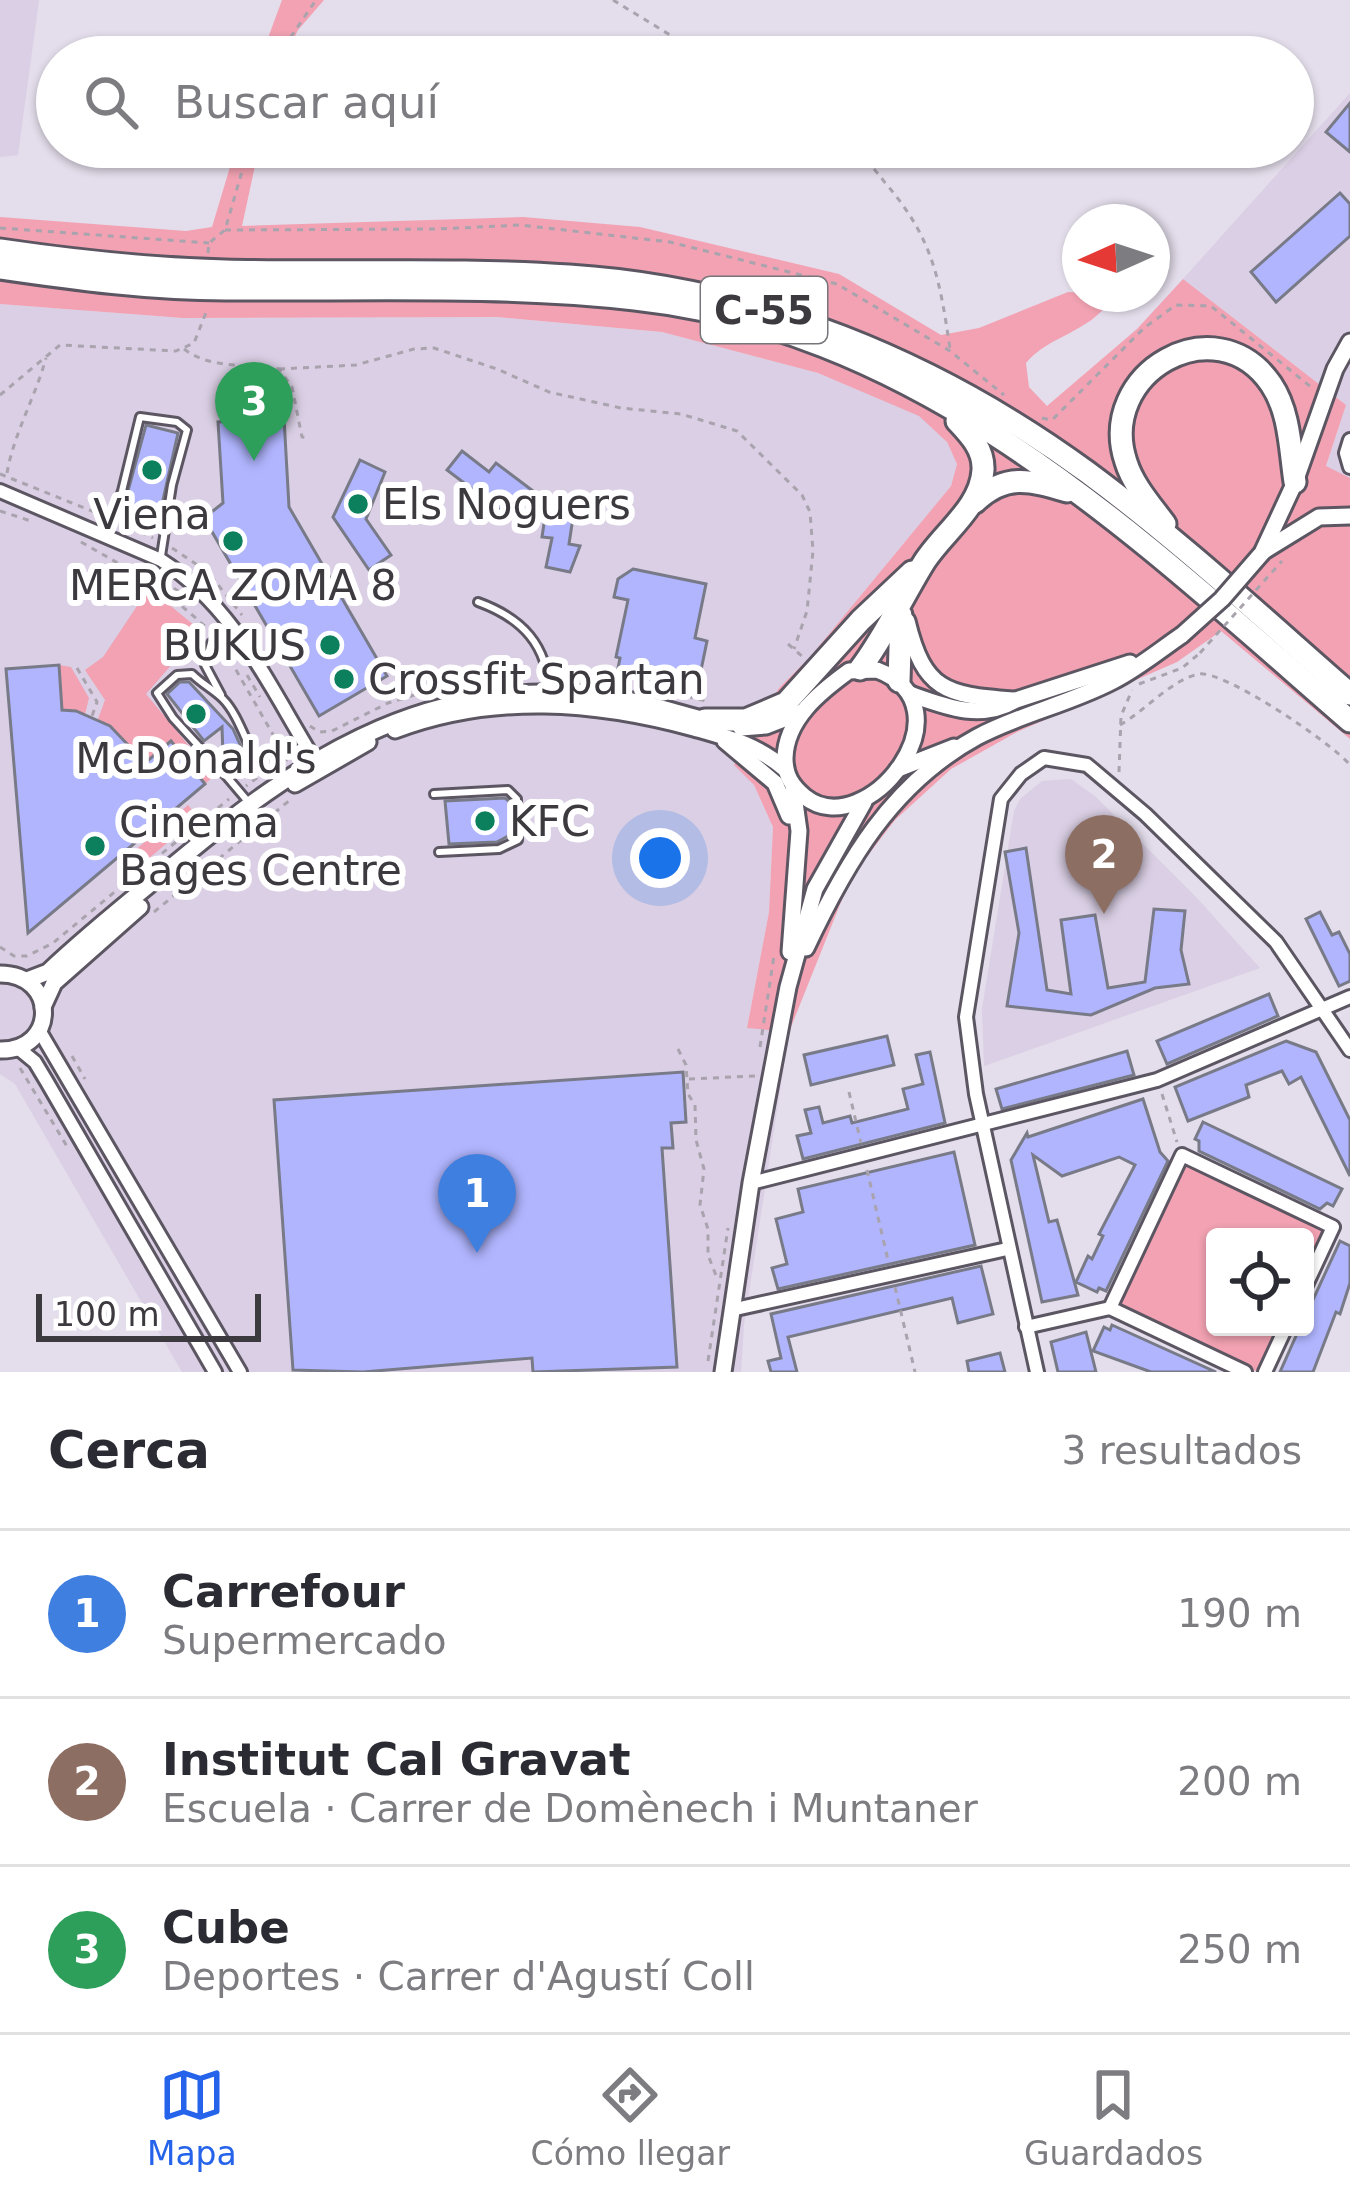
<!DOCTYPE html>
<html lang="es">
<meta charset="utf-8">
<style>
:root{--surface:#fff;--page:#f2f2f3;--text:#2b2b33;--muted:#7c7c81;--line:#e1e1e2;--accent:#2563eb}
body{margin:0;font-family:"DejaVu Sans",sans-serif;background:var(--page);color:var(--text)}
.controls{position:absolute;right:36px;bottom:36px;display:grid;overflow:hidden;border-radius:12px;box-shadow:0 3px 9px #0004}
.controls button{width:108px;height:108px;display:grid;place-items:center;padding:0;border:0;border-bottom:3px solid var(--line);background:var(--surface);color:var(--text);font:60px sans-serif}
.compass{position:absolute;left:1062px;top:204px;width:108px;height:108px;border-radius:50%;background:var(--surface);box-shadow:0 3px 9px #0004;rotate:267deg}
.scale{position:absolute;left:36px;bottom:30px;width:225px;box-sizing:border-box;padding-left:12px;border:6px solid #3d3a3f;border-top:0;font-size:33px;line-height:42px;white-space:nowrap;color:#3d3a3f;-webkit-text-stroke:9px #fff;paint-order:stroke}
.you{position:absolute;left:660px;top:858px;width:42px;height:42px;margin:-30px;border:9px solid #fff;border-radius:50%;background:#1a73e8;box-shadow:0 0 0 18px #1a73e833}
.badge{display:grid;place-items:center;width:78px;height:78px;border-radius:50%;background:var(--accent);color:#fff;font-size:39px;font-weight:700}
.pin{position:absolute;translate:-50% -99px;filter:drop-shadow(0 3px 6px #0008)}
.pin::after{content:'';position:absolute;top:63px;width:42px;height:36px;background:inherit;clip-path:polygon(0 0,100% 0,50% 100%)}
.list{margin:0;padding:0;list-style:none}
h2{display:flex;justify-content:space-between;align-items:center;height:156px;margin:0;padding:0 48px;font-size:51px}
h2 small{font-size:39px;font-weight:400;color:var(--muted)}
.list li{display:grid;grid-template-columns:78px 1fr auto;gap:36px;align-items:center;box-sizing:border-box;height:168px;padding:0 48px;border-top:3px solid var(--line)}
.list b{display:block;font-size:45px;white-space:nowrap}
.list p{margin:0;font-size:39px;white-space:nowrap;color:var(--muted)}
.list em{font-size:39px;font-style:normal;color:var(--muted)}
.icon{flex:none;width:66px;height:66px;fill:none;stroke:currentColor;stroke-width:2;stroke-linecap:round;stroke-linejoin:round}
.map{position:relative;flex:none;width:1350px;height:1372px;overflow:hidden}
.search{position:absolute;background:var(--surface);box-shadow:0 3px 9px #0004;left:36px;right:36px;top:36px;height:132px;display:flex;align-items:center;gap:30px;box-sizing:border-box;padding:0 42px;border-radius:66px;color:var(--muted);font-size:45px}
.sheet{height:660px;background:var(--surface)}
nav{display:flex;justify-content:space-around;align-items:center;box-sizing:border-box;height:168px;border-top:3px solid var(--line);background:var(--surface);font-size:33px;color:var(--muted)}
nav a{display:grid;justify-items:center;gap:6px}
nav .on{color:var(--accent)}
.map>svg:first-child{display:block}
</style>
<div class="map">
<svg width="1350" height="1372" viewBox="0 0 1350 1372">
<rect width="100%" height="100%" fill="#e4ddeb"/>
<!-- built -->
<g fill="#dacfe4">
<path d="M0,0H39L18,155L0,157Z"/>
<path d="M1350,93V478L1326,467L1346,405L1183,279Z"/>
<path d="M0,304L183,318L497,317L662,332L818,373L920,416L947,442L957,464L951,486L810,657L779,688L754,785L773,827L769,912L747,1027L789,1032L744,1325L741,1372H182L15,1084L0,1074Z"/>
<path d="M1071,779L1096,797L1196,897L1260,968L984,1066L982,1009L1014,811L1020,799L1042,781Z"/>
</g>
<!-- green -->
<g fill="#f2a2b2">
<path d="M282,0H324L298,30L285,57H261Z"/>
<path d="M236,147H259L242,226L523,217L640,227L839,274L941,335L979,328L1068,292L1108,294L1110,301C1088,333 1048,336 1026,363L1029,387L1047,406L1137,329L1183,279L1346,405L1326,466L1350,478V739L1221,631L1177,662L1017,732L951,769L895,820L851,877L789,1032L747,1028L769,912L773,827L754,785L734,765L779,688L810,657L951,486L957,464L947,442L919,416L818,373L662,332L497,317L183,318L0,304V217L186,231L212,227Z"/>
<path d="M149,588L201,631L146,694L214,776L205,784L171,742L139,769L122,737L98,719L105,700L85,670L103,657Z"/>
<path d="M59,665L71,667L89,698L85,714L62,710Z"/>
<path d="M188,805L198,817L128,876L133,852Z"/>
<path d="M1184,1165L1324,1232L1305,1272V1237H1215V1327H1279L1258,1372L1118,1305Z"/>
</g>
<!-- building -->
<g fill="#b0b5fe" stroke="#787a87" stroke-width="3">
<path d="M1350,103V152L1326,132Z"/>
<path d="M1340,193L1350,204V236L1276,302L1251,272Z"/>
<path d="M284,418L289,507L387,676L319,716L204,518L223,503L218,422Z"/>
<path d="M146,425L178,433L159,518L123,509Z"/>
<path d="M462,451L489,472L496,463L537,494L501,511L447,470Z"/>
<path d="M360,460L385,472L366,519L391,555L369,570L333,517Z"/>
<path d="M548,497H588L586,513L574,511L569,544L580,546L570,572L546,567L552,538L542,537Z"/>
<path d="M633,569L706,584L695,638L707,641L700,675L692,673L690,686L617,673L620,658L616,657L628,600L614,597L618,579Z"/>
<path d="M59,665L62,710L76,711L110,726L131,748L139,768L171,741L205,784L28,933L6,669Z"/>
<path d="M180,682H189L233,729L242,749L227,764L223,755L222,727L204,741L167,694Z"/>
<path d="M505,798L510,802V835L497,842L449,844L445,801Z"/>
<path d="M1026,848L1047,990L1071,994L1061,920L1095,915L1108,988L1145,982L1154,909L1185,911L1181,950L1189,984L1155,988L1091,1015L1007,1006L1019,933L1005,852Z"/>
<path d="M1320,912L1332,935L1339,932L1350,954V981L1339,986L1306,919Z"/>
<path d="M1269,994L1278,1016L1167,1064L1157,1041Z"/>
<path d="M887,1036L894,1065L811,1085L804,1055Z"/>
<path d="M1286,1041L1316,1052L1350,1120V1176L1301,1077L1289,1084L1282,1071L1246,1085L1249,1097L1188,1121L1175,1087Z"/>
<path d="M1127,1051L1134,1075L1002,1109L996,1089Z"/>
<path d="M930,1052L945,1123L803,1159L797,1136L811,1133L805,1110L819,1107L823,1123L850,1116L852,1123L908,1109L903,1089L923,1084L916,1055Z"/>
<path d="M683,1072L686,1122L671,1123L673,1148H662L677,1367L533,1372L532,1358L363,1372L293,1370L274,1100Z"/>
<path d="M1143,1099L1160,1152L1168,1161L1106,1291L1099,1288L1097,1292L1076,1282L1088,1256L1092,1259L1103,1236L1099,1234L1135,1165L1119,1157L1062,1176L1033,1155L1049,1222L1057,1220L1078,1295L1042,1302L1011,1160L1027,1133L1028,1137Z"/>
<path d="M1203,1122L1342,1189L1333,1206L1327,1203L1320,1209L1199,1151V1141L1195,1139Z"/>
<path d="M954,1152L975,1245L778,1289L772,1268L787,1264L776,1219L803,1212L798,1189Z"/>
<path d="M1340,1241L1350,1246V1283L1340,1314L1336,1312L1313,1372H1280L1300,1327H1305V1317Z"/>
<path d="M981,1266L993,1314L958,1323L952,1298L788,1337L797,1372H771L768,1361L781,1358L771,1314Z"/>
<path d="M1112,1325L1216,1372H1151L1093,1351L1104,1327L1110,1330Z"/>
<path d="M1086,1332L1096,1372H1058L1051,1342Z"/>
<path d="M1000,1353L1005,1372H969L967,1361Z"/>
</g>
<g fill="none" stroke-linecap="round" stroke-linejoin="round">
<!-- service casing -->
<g stroke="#5c5662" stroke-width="12">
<g id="service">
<path d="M105,535L122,491L140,417L177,422L187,430L172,485L161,556"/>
<path d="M478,602C522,618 548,645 549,693"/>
<path d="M221,695L205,665L211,643L232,627"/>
<path d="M228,778L173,718L157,693L177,675L192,674C202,684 214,690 223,699C236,712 244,736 252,752L241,759L228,778L256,811"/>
<path d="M434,794L508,790L517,799L518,840L499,849L439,852"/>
</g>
</g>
<!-- minor casing -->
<g stroke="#5c5662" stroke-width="18">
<g id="minor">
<path d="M1350,440L1346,453L1350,467"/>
<path d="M0,491L161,560C235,607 269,686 314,759"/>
<path d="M39,1030L240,1372"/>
<path d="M18,1048L35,1062L47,1082L215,1372"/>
<path d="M751,1183L1157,1080L1350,997"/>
<path d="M1110,1308L1182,1155L1333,1227L1305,1287"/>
<path d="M731,1310L1007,1249"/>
<path d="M1026,1327L1110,1308L1245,1372"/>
<path d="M1037,1372L976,1094L966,1017L1001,799L1021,774L1044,758L1087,765L1145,814L1276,942L1350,1050"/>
<path d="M1265,1372L1286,1327"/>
</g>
</g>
<!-- tertiary casing -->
<g stroke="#5c5662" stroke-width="21">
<g id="tertiary">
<path d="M1264,551L1319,517L1350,516"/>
<path d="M1262,553L1295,482L1335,369L1350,342"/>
<path d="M907,621C924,691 946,695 1013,700"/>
<path d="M877,670C975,707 866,845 805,797C792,786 785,776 785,758C786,719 820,692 849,671Z"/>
<path d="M910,694C946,707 981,721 1016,700L1130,663"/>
<path d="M741,728L766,726L802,712"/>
<path d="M395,730C493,693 595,701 694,728C729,738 757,745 785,769"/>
<path d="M725,741L775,783L789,816"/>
<path d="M898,769L954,747"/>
<path d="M295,784L368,742"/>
<path d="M806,948C846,863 891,784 977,737C1020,714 1069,704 1113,681C1137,669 1160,650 1182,635"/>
<path d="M790,952L799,831L793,788"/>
<path d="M0,974C58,974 58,1051 0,1050"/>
<path d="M27,980L48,972C92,930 141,892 188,853C313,750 436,676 604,696C640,701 676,712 712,722"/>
<path d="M43,1007L54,983L140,907"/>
<path d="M723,1372L751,1183L788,987L815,889L864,802"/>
</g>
</g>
<!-- trunk casing -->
<g stroke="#5c5662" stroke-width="27">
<g id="trunk">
<path d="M0,250C75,261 150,269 225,271C340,274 455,268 569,276C758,288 935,361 1087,472C1179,540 1264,619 1350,694"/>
<path d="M0,268C75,279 150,289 226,289C362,290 500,284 635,299C927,331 1139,538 1350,721"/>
<path d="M975,502C1005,473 1030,480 1067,491"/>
<path d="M1165,524C1151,505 1133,485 1126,462C1096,373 1216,304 1271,384C1290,412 1290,449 1295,482"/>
<path d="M860,669C885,636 901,600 923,564C941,534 981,508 983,470C984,449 970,435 957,421"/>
<path d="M899,681L901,615"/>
<path d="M705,720H746L786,703L861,620L912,572"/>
</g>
</g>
<!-- path -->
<g stroke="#a9a3ae" stroke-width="3" stroke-dasharray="6 6" stroke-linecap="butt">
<path d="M613,0L706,57"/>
<path d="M277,57L316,0"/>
<path d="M846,147C865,156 874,169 887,185C933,239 940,280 950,349"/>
<path d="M0,228L209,243"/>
<path d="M225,230L438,229L520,225L670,242L837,284L950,351L1004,395"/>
<path d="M208,253L209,243L225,230L249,147"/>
<path d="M184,349C211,370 248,363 279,369L292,387L302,437L310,438"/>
<path d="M279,369L356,365L414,349L434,348L497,369L549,392L621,408L681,414L737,431L802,495L810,512L813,551L807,611L794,649"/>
<path d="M0,395L60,345L176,351L194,343L207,310"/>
<path d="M1042,418L1052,420L1144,328L1176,305L1211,306L1311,387"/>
<path d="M7,473C14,433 35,398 46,358"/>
<path d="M0,474L104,516"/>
<path d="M0,511L34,522"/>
<path d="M119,522L153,538"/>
<path d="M81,542C129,569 172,594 211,632"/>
<path d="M172,548L208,572L242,615"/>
<path d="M144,568L181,593"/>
<path d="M788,644L803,657"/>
<path d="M224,649L283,752L276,764L246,786"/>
<path d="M77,668L97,702L92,716"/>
<path d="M247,675L260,697"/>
<path d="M1139,684L1182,668L1200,653"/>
<path d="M640,686L707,701"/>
<path d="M1120,725C1145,711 1172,679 1199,674C1224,670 1332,743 1350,765"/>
<path d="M310,726L319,732L332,731L388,703L434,689L511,679"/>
<path d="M284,737L289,750L286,761"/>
<path d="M1119,772L1121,716L1132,690"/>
<path d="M134,876L229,799"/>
<path d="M154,912L290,800"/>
<path d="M0,947L14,956H27L53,943L117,890"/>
<path d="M760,1047L774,956"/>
<path d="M678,1049L686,1065L688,1094L695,1105L696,1140L704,1169L700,1205L708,1229V1255L717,1278"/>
<path d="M72,1056L85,1079"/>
<path d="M20,1068L68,1148"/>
<path d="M689,1079L755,1076"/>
<path d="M849,1092L861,1143"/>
<path d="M1162,1094L1177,1142"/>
<path d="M867,1170L888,1260"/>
<path d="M895,1287L915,1372"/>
<path d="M708,1361L728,1228"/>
</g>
<!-- service -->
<use href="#service" stroke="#fff" stroke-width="6"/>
<!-- minor -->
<use href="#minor" stroke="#fff" stroke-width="12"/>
<!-- tertiary -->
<use href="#tertiary" stroke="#fff" stroke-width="15"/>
<!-- trunk -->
<use href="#trunk" stroke="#fff" stroke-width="21"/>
<!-- tertiary-bridge casing -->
<g stroke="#5c5662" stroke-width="21" stroke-linecap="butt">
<path id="tertiary-bridge" d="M1182,635L1222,599L1262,553"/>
</g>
<!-- path-bridge -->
<path stroke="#a9a3ae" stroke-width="3" stroke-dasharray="6 6" stroke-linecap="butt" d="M1200,653L1282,561"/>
<!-- tertiary-bridge -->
<use href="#tertiary-bridge" stroke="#fff" stroke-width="15"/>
</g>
<!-- markers -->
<g fill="#0c7f5c" stroke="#fff" stroke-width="4.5">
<circle cx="152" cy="470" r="12"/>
<circle cx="358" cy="504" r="12"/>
<circle cx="233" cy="541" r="12"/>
<circle cx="330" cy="645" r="12"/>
<circle cx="344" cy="679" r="12"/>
<circle cx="196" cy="714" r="12"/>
<circle cx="485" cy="821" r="12"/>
<circle cx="95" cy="846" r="12"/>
</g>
<g text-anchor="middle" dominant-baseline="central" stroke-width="12" stroke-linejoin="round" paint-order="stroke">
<!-- shield labels -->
<rect fill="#fff" stroke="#777579" stroke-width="3" x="701" y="277" width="126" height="66" rx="9"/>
<g font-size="39" font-weight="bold" fill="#3d3a3f">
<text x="764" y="310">C-55</text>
</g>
<!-- poi labels -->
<g font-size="42" fill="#3d3a3f" stroke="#fff" text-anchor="start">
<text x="382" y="504">Els Noguers</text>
<text x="152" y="514" text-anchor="middle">Viena</text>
<text x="233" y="585" text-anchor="middle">MERCA ZOMA 8</text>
<text x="306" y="645" text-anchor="end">BUKUS</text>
<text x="368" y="679">Crossfit Spartan</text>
<text x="196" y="758" text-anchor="middle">McDonald's</text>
<text x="509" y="821">KFC</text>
<text x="119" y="822">Cinema<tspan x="119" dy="48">Bages Centre</tspan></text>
</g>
</g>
</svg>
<div class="controls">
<button><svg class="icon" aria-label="locate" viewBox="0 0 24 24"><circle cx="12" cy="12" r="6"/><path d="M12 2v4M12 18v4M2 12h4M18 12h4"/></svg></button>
</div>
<svg class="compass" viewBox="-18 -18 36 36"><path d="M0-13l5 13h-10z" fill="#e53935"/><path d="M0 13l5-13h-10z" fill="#7c7c81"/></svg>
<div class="scale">100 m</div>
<div class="you"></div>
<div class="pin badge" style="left:477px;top:1253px;background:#3f7fe0">1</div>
<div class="pin badge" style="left:1104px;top:914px;background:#8d6e63">2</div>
<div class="pin badge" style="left:254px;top:461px;background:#2e9e5b">3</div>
<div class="search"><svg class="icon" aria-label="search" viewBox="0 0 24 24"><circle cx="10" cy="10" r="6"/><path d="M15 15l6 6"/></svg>Buscar aquí</div>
</div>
<section class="sheet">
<h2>Cerca<small>3 resultados</small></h2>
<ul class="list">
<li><span class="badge" style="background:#3f7fe0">1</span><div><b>Carrefour</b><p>Supermercado</p></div><em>190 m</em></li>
<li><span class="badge" style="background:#8d6e63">2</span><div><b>Institut Cal Gravat</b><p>Escuela · Carrer de Domènech i Muntaner</p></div><em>200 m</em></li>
<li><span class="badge" style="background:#2e9e5b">3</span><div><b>Cube</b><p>Deportes · Carrer d'Agustí Coll</p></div><em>250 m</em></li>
</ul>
</section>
<nav>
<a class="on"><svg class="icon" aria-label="map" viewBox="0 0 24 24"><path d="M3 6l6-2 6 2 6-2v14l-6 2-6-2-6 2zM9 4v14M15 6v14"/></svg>Mapa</a>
<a><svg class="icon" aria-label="directions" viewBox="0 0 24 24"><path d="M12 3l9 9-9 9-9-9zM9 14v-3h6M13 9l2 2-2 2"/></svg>Cómo llegar</a>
<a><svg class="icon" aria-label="saved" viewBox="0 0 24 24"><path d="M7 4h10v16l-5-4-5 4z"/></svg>Guardados</a>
</nav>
